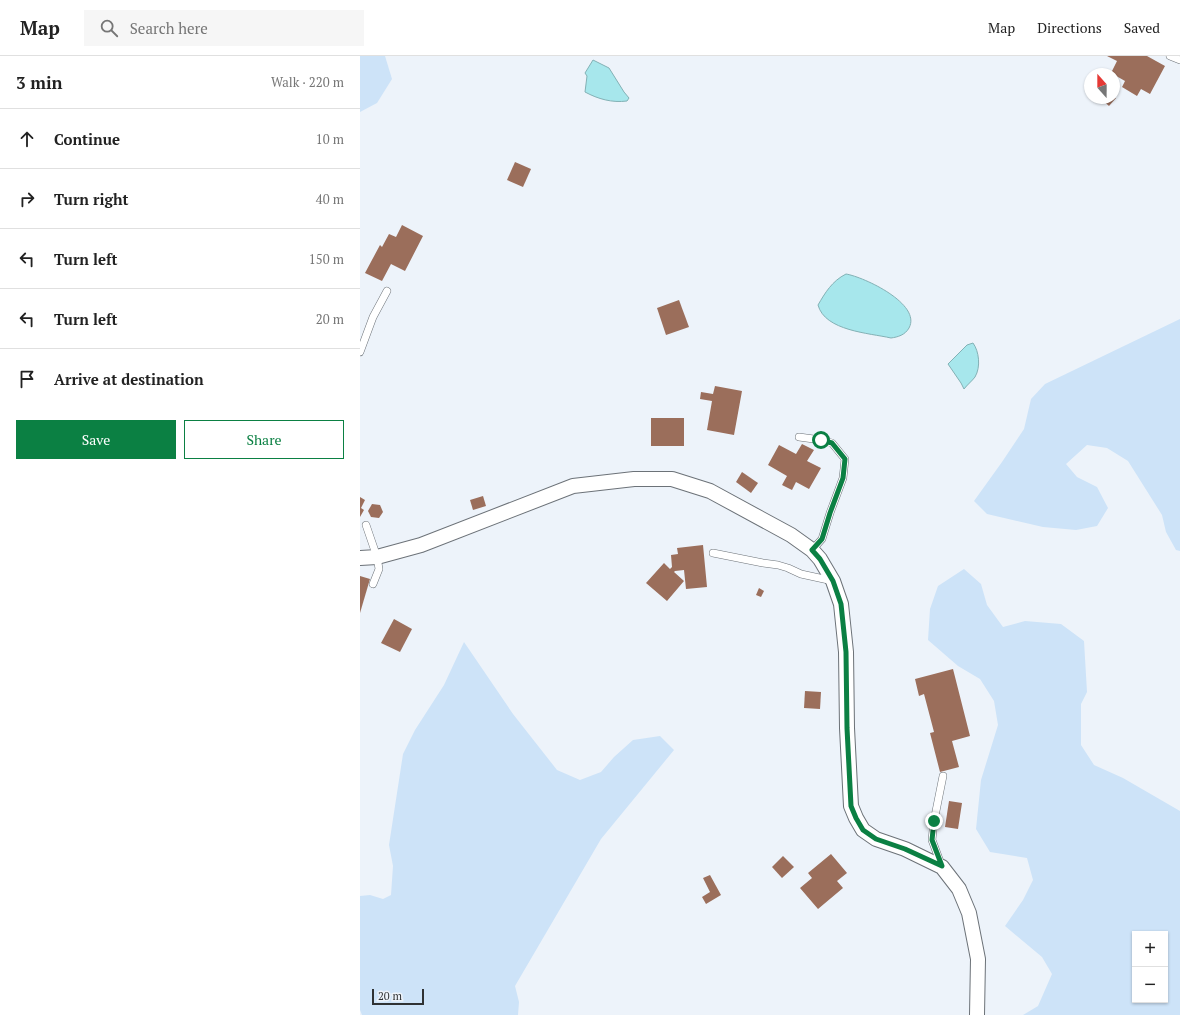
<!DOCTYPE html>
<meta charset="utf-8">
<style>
:root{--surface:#fff;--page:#f6f6f6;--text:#222;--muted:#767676;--line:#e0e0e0;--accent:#0b8043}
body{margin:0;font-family:"PT Serif",serif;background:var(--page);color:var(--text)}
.controls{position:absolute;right:12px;bottom:12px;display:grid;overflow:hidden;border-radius:0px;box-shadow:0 1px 3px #0004}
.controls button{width:36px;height:36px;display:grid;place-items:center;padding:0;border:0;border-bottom:1px solid var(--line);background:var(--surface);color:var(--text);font:20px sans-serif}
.compass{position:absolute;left:724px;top:12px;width:36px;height:36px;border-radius:50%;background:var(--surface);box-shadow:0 1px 3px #0004;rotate:339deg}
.scale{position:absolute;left:12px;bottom:10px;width:52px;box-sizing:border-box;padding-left:4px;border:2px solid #2f3234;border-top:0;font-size:11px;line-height:14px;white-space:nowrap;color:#2f3234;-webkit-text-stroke:3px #edf3fa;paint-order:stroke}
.stop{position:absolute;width:12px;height:12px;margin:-9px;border:3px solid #0b8043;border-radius:50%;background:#fff}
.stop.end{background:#0b8043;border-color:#fff;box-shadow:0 1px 4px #0008}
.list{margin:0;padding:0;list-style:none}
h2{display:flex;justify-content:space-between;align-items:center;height:52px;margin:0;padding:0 16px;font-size:17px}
h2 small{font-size:13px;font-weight:400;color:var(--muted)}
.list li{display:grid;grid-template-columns:26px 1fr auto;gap:12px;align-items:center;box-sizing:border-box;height:60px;padding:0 16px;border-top:1px solid var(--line)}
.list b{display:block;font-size:15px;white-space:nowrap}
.list em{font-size:13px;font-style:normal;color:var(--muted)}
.actions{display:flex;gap:8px;padding:12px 16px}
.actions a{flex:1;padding:9px 0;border:1px solid var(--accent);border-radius:0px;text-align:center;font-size:14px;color:var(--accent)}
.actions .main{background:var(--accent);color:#fff}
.icon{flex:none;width:22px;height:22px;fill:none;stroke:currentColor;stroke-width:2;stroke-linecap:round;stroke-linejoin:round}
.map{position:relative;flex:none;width:820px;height:959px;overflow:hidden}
header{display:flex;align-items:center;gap:24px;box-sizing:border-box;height:56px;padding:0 20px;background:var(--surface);border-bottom:1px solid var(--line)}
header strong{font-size:19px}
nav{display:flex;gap:22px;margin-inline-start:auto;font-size:14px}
.search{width:280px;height:36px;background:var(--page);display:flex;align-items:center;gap:10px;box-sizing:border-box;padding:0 14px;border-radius:0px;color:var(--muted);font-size:15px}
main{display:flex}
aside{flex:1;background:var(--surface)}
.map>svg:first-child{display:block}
</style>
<header>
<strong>Map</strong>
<div class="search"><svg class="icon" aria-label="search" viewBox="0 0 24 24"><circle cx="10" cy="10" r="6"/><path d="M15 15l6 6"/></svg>Search here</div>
<nav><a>Map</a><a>Directions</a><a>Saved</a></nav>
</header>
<main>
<aside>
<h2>3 min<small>Walk · 220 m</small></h2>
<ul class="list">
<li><svg class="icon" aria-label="ahead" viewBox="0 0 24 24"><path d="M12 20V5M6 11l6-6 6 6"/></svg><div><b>Continue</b></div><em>10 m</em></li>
<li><svg class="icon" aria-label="right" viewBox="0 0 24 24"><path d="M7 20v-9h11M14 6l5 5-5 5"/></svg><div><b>Turn right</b></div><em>40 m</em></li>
<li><svg class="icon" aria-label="left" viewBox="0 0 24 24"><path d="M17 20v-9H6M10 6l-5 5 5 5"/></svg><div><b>Turn left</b></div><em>150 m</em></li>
<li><svg class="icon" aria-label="left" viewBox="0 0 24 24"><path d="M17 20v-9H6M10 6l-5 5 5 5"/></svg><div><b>Turn left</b></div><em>20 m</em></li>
<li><svg class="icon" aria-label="arrive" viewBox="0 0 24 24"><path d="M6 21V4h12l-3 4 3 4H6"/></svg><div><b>Arrive at destination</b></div></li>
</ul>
<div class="actions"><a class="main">Save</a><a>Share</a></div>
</aside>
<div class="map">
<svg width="820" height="959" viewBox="0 0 820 959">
<rect width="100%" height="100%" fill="#edf3fa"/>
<!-- green -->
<g fill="#cde3f8" fill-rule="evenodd">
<path d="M0,0H25L32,23L17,47L0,56Z"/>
<path d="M820,263V495L816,494L806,476L802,459L768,405L747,392L727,389L706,408L717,421L737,431L748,452L737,470L716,474L683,471L627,458L614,445L642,406L664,373L671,343L685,328Z"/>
<path d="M604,513L621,528L627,549L643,571L665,565L701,568L724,585L727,636L721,648V689L734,709L763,722L820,755V959H663L678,950L692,918L682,901L645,870L663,844L673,824L667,802L630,796L616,773L621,724L638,669L634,645L620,623L598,610L568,584L570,553L578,530ZM775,878H805V944H775Z"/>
<path d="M104,586L153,658L197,714L220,724L241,716L254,701L273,684L300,680L314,694L241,783L155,930L159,946L158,959H2L0,954V840L10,839L23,843L31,839L33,810L29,789L43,698L55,674L84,629Z"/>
</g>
<!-- water -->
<g fill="#a7e7ec" stroke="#83b1b5">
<path d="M233,4L249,12L264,36L269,42L267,45C252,47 238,43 225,36L227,20L225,17Z"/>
<path d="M486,218C504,221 562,248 549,272C545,279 538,281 531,282C509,277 465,275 458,249C465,237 472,225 486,218Z"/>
<path d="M613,287C619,295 621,311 615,321C612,325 607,329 604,333L601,327L588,308L607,289Z"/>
</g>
<!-- building -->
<g fill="#9b6e5b">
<path d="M747,0H787L805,10L790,38L781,33L777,40L762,31L765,25L751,17L757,5Z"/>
<path d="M740,42H756L749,50Z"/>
<path d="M155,106L171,113L163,131L147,124Z"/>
<path d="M42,169L63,180L45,215L31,208L22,225L5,217L20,189L22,191L29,178L36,181Z"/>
<path d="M319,244L329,271L306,279L297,252Z"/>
<path d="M355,330L382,335L374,379L347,374L352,345L340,343L341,336L353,338Z"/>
<rect x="291" y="362" width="33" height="28"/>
<path d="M442,388L454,394L447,405L461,412L449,433L436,426L432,434L422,429L427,420L408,409L419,389L436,398Z"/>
<path d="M382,416L398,427L391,437L376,426Z"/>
<path d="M123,440L126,450L113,454L110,444Z"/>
<path d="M0,441L5,444L1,452L4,454L0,461Z"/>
<path d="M12,448L20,449L23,456L19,462L11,461L8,455Z"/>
<path d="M343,489L347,531L326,533L324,514L315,515L314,516L324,525L307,545L286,527L304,507L310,513L312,511L311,499L318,498L317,492Z"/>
<path d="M0,520L10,523L0,557Z"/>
<path d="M399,532L404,535L401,541L396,539Z"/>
<path d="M34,563L52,573L40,596L21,587Z"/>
<path d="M593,613L610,680L592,685L599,711L580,716L570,677L574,676L564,638L559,640L555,623Z"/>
<path d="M445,635L461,636L460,653L444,652Z"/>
<path d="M589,745L602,747L598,773L585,771Z"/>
<path d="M471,798L487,817L477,825L483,832L458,853L440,832L452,822L448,817Z"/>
<path d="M423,800L434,811L422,822L412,811Z"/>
<path d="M350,819L361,839L346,848L342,841L350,836L343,822Z"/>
</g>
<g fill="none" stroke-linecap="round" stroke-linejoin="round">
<!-- service casing -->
<g stroke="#6c7278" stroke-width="8">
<g id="service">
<path d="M810,0L820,4"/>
<path d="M0,296L13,261L27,235"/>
<path d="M439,381L461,384L472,387L485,403L483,422L470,457L462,483L452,494"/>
<path d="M6,469L17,501L19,513L13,528"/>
<path d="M353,497L403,507L418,509L428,512L441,518L473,525"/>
<path d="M582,811L572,784L574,765L583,720"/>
</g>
</g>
<!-- minor casing -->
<g stroke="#6c7278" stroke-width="16">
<path id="minor" d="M0,502L17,501L61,489L213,430L274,423H312L350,435L431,479L452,494L460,503L473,525L481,548L486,596L487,672L491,750L496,762L503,774L516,783L545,793L582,811L599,833L609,857L618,903L617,959"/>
</g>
<!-- service -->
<use href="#service" stroke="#fff" stroke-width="7"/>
<!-- minor -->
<use href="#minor" stroke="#fff" stroke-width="14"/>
</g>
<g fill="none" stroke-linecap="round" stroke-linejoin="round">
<!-- route -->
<path stroke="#0b8043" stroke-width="5" d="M461,384L472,387L485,403L483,422L470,457L462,483L452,494L460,503L473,525L481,548L486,596L487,672L491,750L496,762L503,774L516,783L545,793L582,810L572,784L574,765"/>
</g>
</svg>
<div class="controls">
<button>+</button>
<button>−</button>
</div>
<svg class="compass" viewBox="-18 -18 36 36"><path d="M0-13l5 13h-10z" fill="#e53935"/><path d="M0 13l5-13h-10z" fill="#767676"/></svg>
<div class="scale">20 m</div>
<div class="stop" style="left:461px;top:384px"></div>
<div class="stop end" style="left:574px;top:765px"></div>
</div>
</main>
